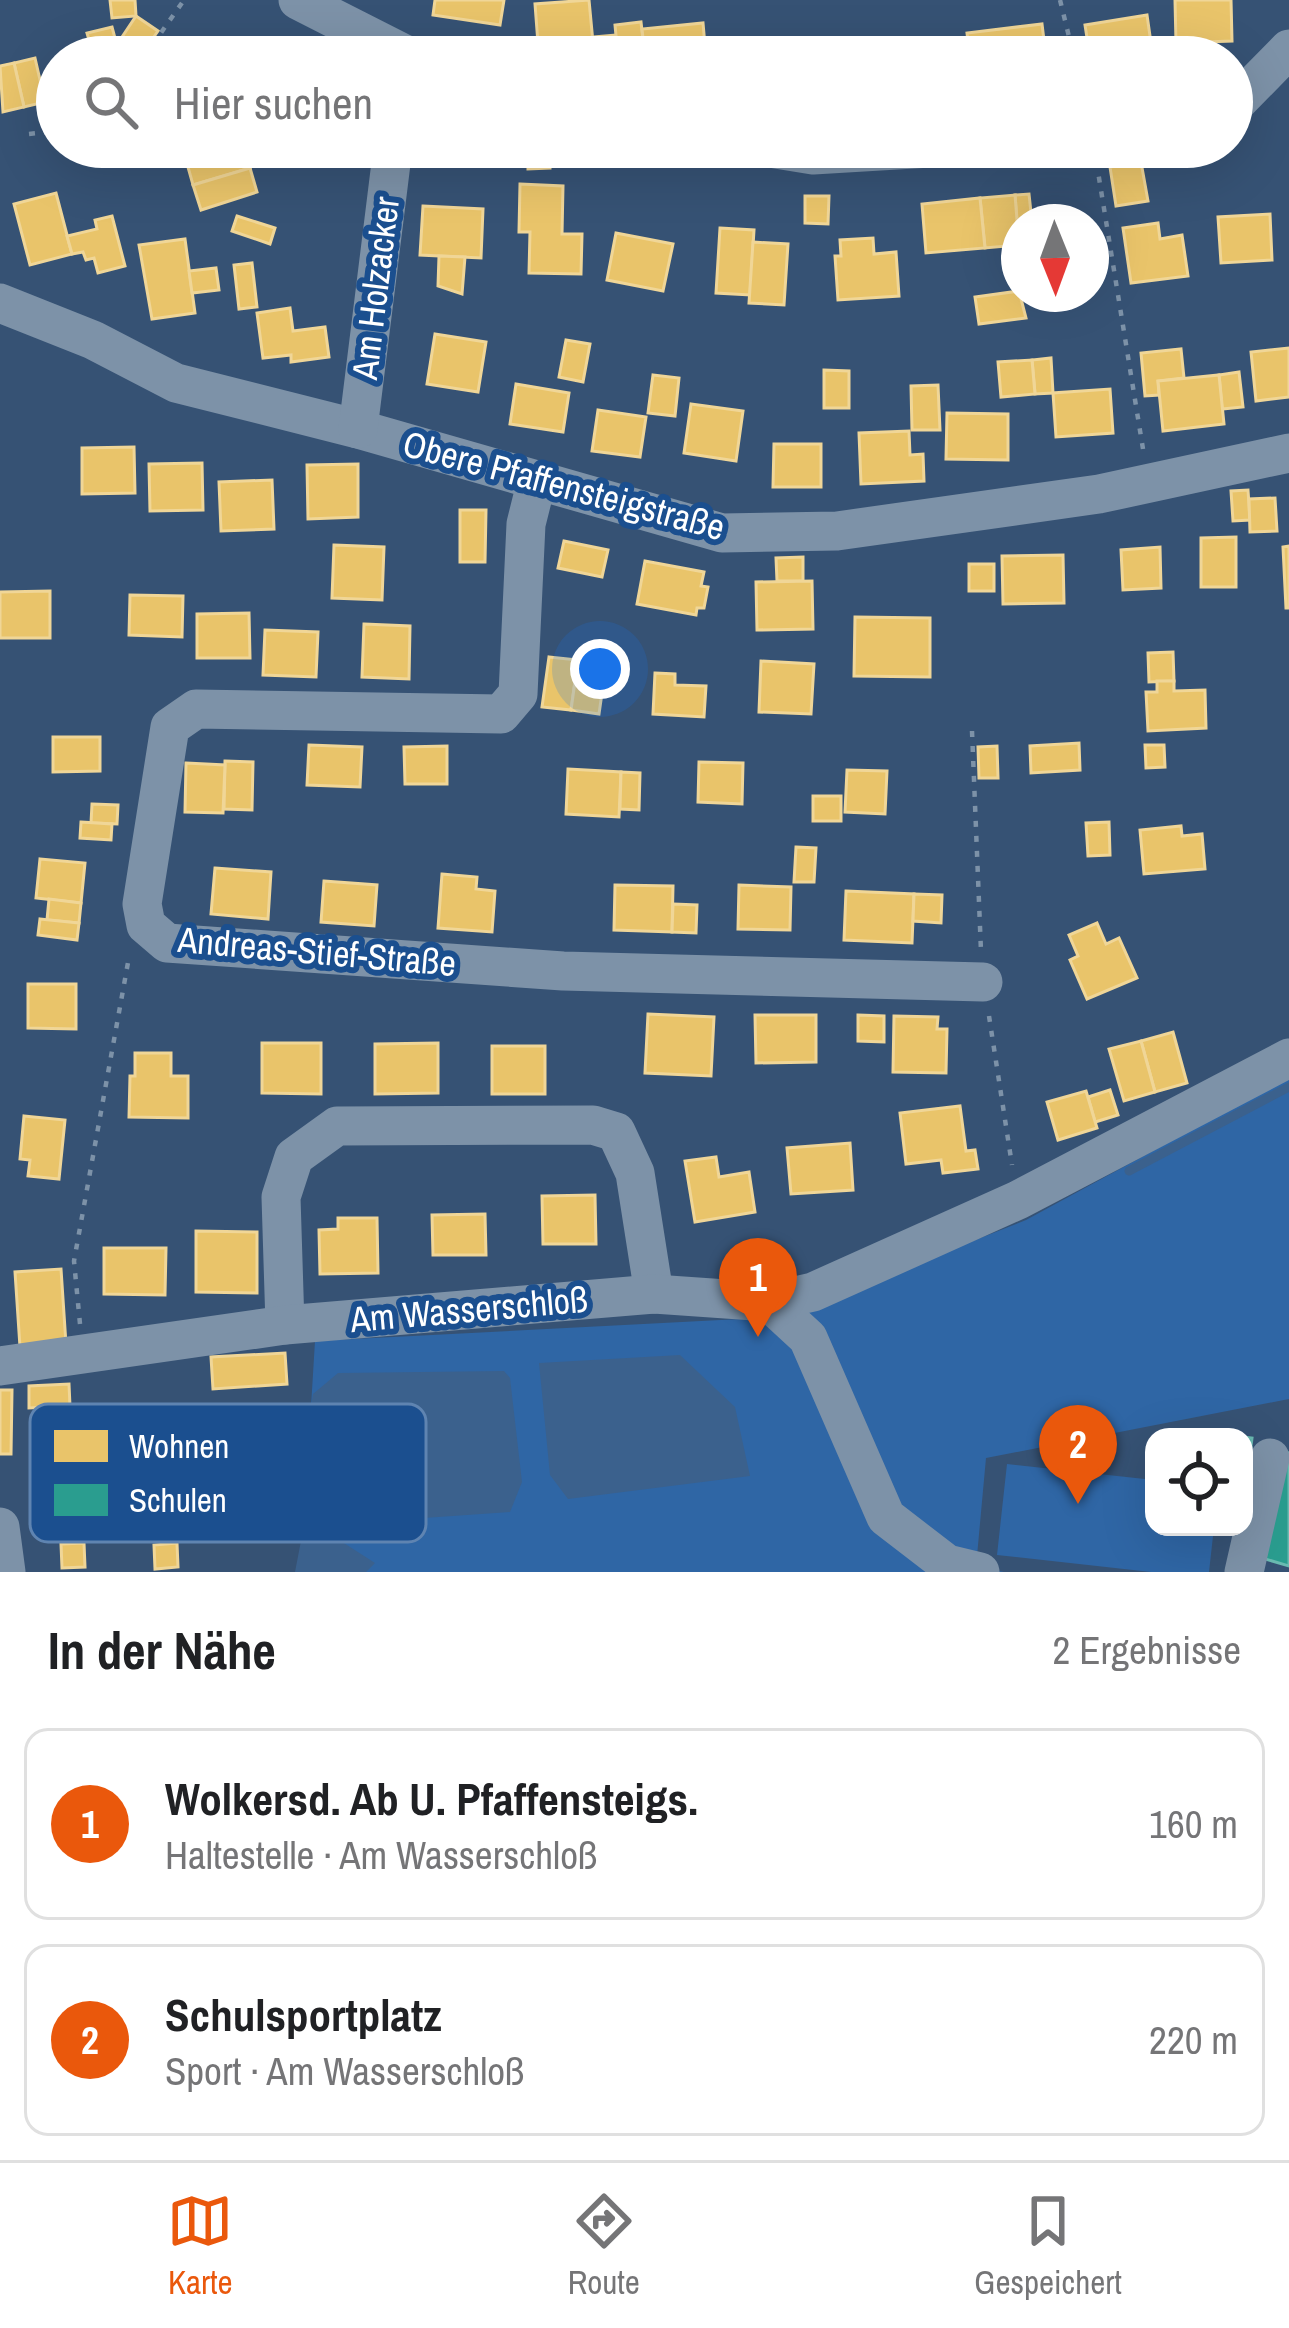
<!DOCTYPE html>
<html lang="de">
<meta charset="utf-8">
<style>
:root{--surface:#fff;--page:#f2f2f2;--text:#202124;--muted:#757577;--line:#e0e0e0;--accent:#ea580c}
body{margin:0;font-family:"Archivo Narrow",sans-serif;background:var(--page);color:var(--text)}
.controls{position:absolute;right:36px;bottom:36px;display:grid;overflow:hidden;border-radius:24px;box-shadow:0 12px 48px #0002}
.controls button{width:108px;height:108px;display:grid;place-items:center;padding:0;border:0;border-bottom:3px solid var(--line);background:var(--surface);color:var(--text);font:60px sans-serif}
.compass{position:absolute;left:1001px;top:204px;width:108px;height:108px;border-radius:50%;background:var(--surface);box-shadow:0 12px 48px #0002;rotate:179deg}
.you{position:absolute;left:600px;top:669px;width:42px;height:42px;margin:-30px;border:9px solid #fff;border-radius:50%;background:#1a73e8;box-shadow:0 0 0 18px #1a73e833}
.badge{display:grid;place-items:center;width:78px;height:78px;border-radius:50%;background:var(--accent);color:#fff;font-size:39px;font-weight:700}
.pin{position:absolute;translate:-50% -99px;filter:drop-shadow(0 3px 6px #0008)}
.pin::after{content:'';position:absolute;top:63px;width:42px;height:36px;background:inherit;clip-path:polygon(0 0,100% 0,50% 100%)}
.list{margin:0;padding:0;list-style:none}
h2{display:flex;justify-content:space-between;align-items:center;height:156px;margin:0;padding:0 48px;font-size:51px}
h2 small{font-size:39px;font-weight:400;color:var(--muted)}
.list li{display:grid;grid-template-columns:78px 1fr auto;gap:36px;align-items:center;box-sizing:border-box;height:192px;margin:0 24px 24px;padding:0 24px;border:3px solid var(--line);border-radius:24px}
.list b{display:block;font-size:45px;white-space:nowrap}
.list p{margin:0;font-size:39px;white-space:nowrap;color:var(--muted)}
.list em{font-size:39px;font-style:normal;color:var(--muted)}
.icon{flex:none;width:66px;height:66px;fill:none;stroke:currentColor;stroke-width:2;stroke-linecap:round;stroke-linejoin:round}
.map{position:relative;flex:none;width:1289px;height:1572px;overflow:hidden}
.search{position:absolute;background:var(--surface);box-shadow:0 12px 48px #0002;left:36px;right:36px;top:36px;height:132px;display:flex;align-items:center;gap:30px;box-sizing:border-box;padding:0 42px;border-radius:66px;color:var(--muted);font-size:45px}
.sheet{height:588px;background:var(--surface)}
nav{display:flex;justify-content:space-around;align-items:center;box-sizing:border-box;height:168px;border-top:3px solid var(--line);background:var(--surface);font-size:33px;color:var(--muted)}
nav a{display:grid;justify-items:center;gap:6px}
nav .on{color:var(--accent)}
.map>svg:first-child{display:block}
</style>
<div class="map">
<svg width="1289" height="1572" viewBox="0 0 1289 1572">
<rect width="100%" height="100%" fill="#365274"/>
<!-- green -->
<g fill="#2f66a5">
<path d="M1289,1077V1399L986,1458L976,1567L1004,1572H301L315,1341L779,1317L1026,1220Z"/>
<path d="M1007,1464L1154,1480V1527H1214L1209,1572H1151L997,1555Z"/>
</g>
<!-- water -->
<g fill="#3b618d">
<path d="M680,1355L735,1407L750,1476L568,1499L550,1475L539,1363Z"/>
<path d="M504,1371L510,1378L522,1482L510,1512L395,1520L356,1499L306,1436L313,1394L338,1373Z"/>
<path d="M310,1494L333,1536L375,1563L366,1572H295Z"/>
</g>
<!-- homes -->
<g fill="#e9c46a" stroke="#f0d697" stroke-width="3">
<path d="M110,0H135L136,16L112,18Z"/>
<path d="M435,0H504L500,25L433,15Z"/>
<path d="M589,0L594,53L539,57L535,4Z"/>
<path d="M1175,0H1231L1232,41L1176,43Z"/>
<path d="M1147,15L1153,57H1090L1085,25Z"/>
<path d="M136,16L158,31L144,51L122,37Z"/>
<path d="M641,22L645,57H618L615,25Z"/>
<path d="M703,23L706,57H645L642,29Z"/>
<path d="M1042,24L1046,57H970L967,33Z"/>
<path d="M112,27L120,57H94L87,33Z"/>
<path d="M615,35L618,57H594L592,37Z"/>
<path d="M1204,42V57H1177L1176,43Z"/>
<path d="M91,45L94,57H68L66,52Z"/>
<path d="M216,45L219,57H176Z"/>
<path d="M934,49L935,57H882Z"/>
<path d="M35,58L45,102L24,107L14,63Z"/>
<path d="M14,63L24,107L3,112L0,66Z"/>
<path d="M230,147H243L250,168L193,185L186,160Z"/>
<path d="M528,147H550V168L528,169Z"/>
<path d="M1141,162L1148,201L1116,206L1110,167Z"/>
<path d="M250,168L257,192L201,210L193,185Z"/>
<path d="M520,184L563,186L562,234H582L581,274L529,273L530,232H519Z"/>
<path d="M56,193L72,254L30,265L14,204Z"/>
<path d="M1029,194L1032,222H1019V245L1015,195Z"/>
<path d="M1015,195L1019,245L985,248L980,198Z"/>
<path d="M805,196H829L828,224L805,223Z"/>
<path d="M980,198L985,248L926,253L922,204Z"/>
<path d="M423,206L483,209L481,258L420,255Z"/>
<path d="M1061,211L1062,222H1032L1031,214Z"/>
<path d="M1270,214L1272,260L1221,263L1218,217Z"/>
<path d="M112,216L125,266L98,273L94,258L86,260L83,252L72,254L67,236L97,229L95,220Z"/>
<path d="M237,216L275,228L270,244L232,231Z"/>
<path d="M1158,223L1160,239L1182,235L1188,276L1131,283L1123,228Z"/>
<path d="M720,228L754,230L750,295L716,293Z"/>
<path d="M616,233L673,244L663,291L607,280Z"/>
<path d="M873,238L874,254L896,252L899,296L838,300L835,256H841L840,240Z"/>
<path d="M185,239L195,313L152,319L139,245Z"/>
<path d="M753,242L788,244L784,305L749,303Z"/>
<path d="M439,256L465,257L462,294L438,286Z"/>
<path d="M252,263L257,307L239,309L234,265Z"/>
<path d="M216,268L219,290L192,293L189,271Z"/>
<path d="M1019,291L1026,318L979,324L975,297Z"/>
<path d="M290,308L293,331L325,327L329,357L291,362V355L263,358L257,313Z"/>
<path d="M435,334L486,342L478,392L427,384Z"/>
<path d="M566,340L590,344L583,382L559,377Z"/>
<path d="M1289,348V397L1256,401L1251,352Z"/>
<path d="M1181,349L1184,378L1158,381L1159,395L1145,396L1141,353Z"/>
<path d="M1051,358L1053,393L1035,394L1032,360Z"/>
<path d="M1032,360L1035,394L1001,397L998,362Z"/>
<path d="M824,370L849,371V408H824Z"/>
<path d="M1239,372L1243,407L1222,409L1219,375Z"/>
<path d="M653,375L679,378L675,416L648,413Z"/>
<path d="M1219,375L1224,424L1163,431L1158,381Z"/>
<path d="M516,384L569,393L563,432L510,424Z"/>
<path d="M938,385L940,430H912L911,386Z"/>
<path d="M1110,389L1113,433L1056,437L1053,393Z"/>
<path d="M691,404L743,411L736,461L684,453Z"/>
<path d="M598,410L646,417L640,457L592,451Z"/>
<path d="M947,413L1008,414V460L946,459Z"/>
<path d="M909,431L910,455L923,454L924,481L861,484L859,433Z"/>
<path d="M774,444H821V487H773Z"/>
<path d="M134,447L135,493L82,494V448Z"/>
<path d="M202,463L203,510L150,511L149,464Z"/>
<path d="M358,464V517L308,519L307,465Z"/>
<path d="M272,480L274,529L221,531L219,482Z"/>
<path d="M1248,490L1250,520L1233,521L1231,491Z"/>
<path d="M1275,498L1277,531L1250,532L1249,499Z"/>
<path d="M460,510H486L485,562H460Z"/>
<path d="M1236,537V587H1201V538Z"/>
<path d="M564,541L608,550L602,577L558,568Z"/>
<path d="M334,545L384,547L382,600L332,598Z"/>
<path d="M1289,546V608H1286L1283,547Z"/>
<path d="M1160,547L1161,588L1123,590L1121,550Z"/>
<path d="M1063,555L1064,603L1003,604L1002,556Z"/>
<path d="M803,557V581H777L776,558Z"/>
<path d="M645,561L704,572L701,586L708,587L704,608H697L696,615L637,604Z"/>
<rect x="969" y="564" width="25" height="27"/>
<path d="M812,581L813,629L757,630L756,582Z"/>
<path d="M50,591V638H0V592Z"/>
<path d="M130,595L183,596L182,637L129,635Z"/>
<path d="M249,613L250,658H197V614Z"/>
<path d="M855,617L930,618V677L854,676Z"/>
<path d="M364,624L410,626L409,679L362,677Z"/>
<path d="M265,630L318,632L316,677L263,675Z"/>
<path d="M1173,652L1174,681L1149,682L1148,653Z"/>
<path d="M549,657L578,660L571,710L542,707Z"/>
<path d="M578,660L606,665L599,714L571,710Z"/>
<path d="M761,661L814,664L811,714L759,712Z"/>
<path d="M655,673L675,674V685L706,686L704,717L653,714Z"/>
<path d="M1157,681H1174V691L1205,690L1206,728L1148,731L1146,692H1157Z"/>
<path d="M53,737H100V771L53,772Z"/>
<path d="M1079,743L1080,770L1031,773L1030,746Z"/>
<path d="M309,745L362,747L360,787L307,785Z"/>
<path d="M1145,745H1164L1165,767L1146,768Z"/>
<path d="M447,746V784H405L404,747Z"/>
<path d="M997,746L998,778H979L978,747Z"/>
<path d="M225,761L253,762L252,810L224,809Z"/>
<path d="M699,762L743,763L742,804L698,802Z"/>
<path d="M186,763L225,765L223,813L185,812Z"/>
<path d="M568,769L621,772L619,817L566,814Z"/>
<path d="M847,770L887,771L885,814L845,812Z"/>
<path d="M621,772L640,773L639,810L620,809Z"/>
<rect x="813" y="796" width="28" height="25"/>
<path d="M92,804L118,805L117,824L91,823Z"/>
<path d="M81,822L112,824L111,840L80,838Z"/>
<path d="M1109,822L1110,855L1088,856L1086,823Z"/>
<path d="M1181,826L1182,836L1202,834L1205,869L1144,874L1140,830Z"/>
<path d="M796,847L816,848L814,882H794Z"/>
<path d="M40,859L85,863L81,903L36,898Z"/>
<path d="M215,868L271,872L268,919L211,914Z"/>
<path d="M442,874L477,877L476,889L495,891L492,932L438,928Z"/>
<path d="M324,881L377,885L374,926L321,922Z"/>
<path d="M615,885L673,886L672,932L614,930Z"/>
<path d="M739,885L791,887L790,930L738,929Z"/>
<path d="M846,891L914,894L912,943L844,940Z"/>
<path d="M914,894L942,895L941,923L913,921Z"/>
<path d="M49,899L81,903L79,923L47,920Z"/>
<path d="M673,904L697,905L696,933L672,932Z"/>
<path d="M40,919L79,923L77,940L38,935Z"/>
<path d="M1097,923L1106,944L1119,938L1137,978L1087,999L1070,960L1078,956L1069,935Z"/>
<path d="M28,984H76V1029L28,1028Z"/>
<path d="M648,1014L714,1017L711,1076L645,1073Z"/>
<path d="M755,1015H816V1062L756,1063Z"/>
<path d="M858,1015L884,1016V1042L858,1041Z"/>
<path d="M894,1016L938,1017L937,1029H947L946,1073L893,1072Z"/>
<path d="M1173,1032L1187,1083L1155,1092L1141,1041Z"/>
<path d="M1141,1041L1155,1092L1124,1101L1109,1049Z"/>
<path d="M262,1043H321V1094L262,1093Z"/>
<path d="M438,1043V1093L375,1094V1044Z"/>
<rect x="492" y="1046" width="53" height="48"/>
<path d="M135,1053H171V1076H188V1118L129,1117L130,1076H135Z"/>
<path d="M1110,1090L1118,1115L1095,1122L1088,1097Z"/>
<path d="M1086,1091L1097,1128L1058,1140L1047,1102Z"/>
<path d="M960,1106L966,1151L975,1150L978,1169L943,1173L941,1160L906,1164L900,1113Z"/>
<path d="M24,1116L65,1120L59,1179L28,1176L30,1160L20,1159Z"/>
<path d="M850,1143L853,1190L791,1194L787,1148Z"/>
<path d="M716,1157L719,1177L749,1172L755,1212L695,1222L685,1161Z"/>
<path d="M595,1195L596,1244H543L542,1196Z"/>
<path d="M485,1214L486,1255H433L432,1215Z"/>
<path d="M338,1218H377L378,1273L320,1274L319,1230L338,1229Z"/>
<path d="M196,1231L257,1232V1293L196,1292Z"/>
<path d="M104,1248H166L165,1295L104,1294Z"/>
<path d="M61,1269L66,1344L20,1347L15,1272Z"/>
<path d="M285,1353L287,1384L213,1389L211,1357Z"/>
<path d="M69,1384L70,1406L29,1408V1386Z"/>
<path d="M0,1390H12L11,1454H0Z"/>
<path d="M84,1543L85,1567L62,1568L61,1544Z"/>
<path d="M177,1543L178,1567L155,1569L154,1545Z"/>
</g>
<!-- schools -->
<g fill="#2a9d8f" stroke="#6abab1" stroke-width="3">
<path d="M1217,1434L1252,1438L1249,1462H1244V1437H1217Z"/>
<path d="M1285,1452L1289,1453V1566L1255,1556Z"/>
</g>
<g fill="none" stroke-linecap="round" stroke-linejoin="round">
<!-- stream -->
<path stroke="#3b618d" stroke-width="9" d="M1129,1171L1289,1087"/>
<!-- path -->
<g stroke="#7d92a8" stroke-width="4.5" stroke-dasharray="6 9" stroke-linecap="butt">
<path d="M1060,0L1074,57"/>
<path d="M144,57L184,0"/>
<path d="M29,134L57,131"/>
<path d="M1094,147L1143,449"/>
<path d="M972,731L981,951"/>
<path d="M989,1016L1012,1165"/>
<path d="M80,1324L74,1261L129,957"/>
</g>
<!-- minor -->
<g stroke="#7d92a8" stroke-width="39">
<path d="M298,0L410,57"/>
<path d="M1232,107L1289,49"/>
<path d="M764,147L813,155L947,147"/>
<path d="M0,303L93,340L176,383L358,429L722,533L837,531L1099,494L1289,453"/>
<path d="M358,429L393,147"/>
<path d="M537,480L526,524L518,694L501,714L196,709L170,727L142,904L146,925L167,943L563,971L983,982"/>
<path d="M769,1302L808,1338L886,1517L947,1564L980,1572"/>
<path d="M285,1325L281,1197L294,1157L337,1126L593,1125L616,1132L635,1173L654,1294"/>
<path d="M0,1366L285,1325L654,1294L769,1302L813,1292L1018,1200L1289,1058"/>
<path d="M0,1527L6,1572"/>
<path d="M1244,1572L1270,1458"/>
</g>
</g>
<g text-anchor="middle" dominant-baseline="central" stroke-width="12" stroke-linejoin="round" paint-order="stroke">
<!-- street labels -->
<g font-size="36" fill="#fff" stroke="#1b4f8f">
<text transform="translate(375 288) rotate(-83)">Am Holzacker</text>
<text transform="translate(564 485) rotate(15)">Obere Pfaffensteigstraße</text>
<text transform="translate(317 951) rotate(5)">Andreas-Stief-Straße</text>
<text transform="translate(469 1309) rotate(-5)">Am Wasserschloß</text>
</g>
</g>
<!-- legend -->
<rect x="30" y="1404" width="396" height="138" rx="18" fill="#1b4f8f" stroke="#5f84b1" stroke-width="3"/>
<rect x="54" y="1430" width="54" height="32" fill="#e9c46a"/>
<rect x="54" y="1484" width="54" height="32" fill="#2a9d8f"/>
<g font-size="33" fill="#fff">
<text x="129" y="1458">Wohnen</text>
<text x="129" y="1512">Schulen</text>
</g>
</svg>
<div class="controls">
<button><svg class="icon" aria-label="locate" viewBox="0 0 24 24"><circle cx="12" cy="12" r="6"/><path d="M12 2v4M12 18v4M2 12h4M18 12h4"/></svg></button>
</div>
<svg class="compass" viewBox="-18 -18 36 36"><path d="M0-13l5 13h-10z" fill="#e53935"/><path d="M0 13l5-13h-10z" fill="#757577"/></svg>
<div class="you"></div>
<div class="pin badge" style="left:758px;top:1337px">1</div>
<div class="pin badge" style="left:1078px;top:1504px">2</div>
<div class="search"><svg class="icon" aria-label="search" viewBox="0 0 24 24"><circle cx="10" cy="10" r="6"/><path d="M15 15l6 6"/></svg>Hier suchen</div>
</div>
<section class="sheet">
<h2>In der Nähe<small>2 Ergebnisse</small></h2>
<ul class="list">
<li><span class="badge">1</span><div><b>Wolkersd. Ab U. Pfaffensteigs.</b><p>Haltestelle · Am Wasserschloß</p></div><em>160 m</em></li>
<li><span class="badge">2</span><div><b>Schulsportplatz</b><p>Sport · Am Wasserschloß</p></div><em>220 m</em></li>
</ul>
</section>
<nav>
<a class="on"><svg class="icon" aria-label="map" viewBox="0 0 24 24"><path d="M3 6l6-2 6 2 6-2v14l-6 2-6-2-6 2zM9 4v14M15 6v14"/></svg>Karte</a>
<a><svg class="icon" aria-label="directions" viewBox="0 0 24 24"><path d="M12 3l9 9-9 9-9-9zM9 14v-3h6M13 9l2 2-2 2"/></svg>Route</a>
<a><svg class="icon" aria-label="saved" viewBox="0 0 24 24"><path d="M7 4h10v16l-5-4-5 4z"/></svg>Gespeichert</a>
</nav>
